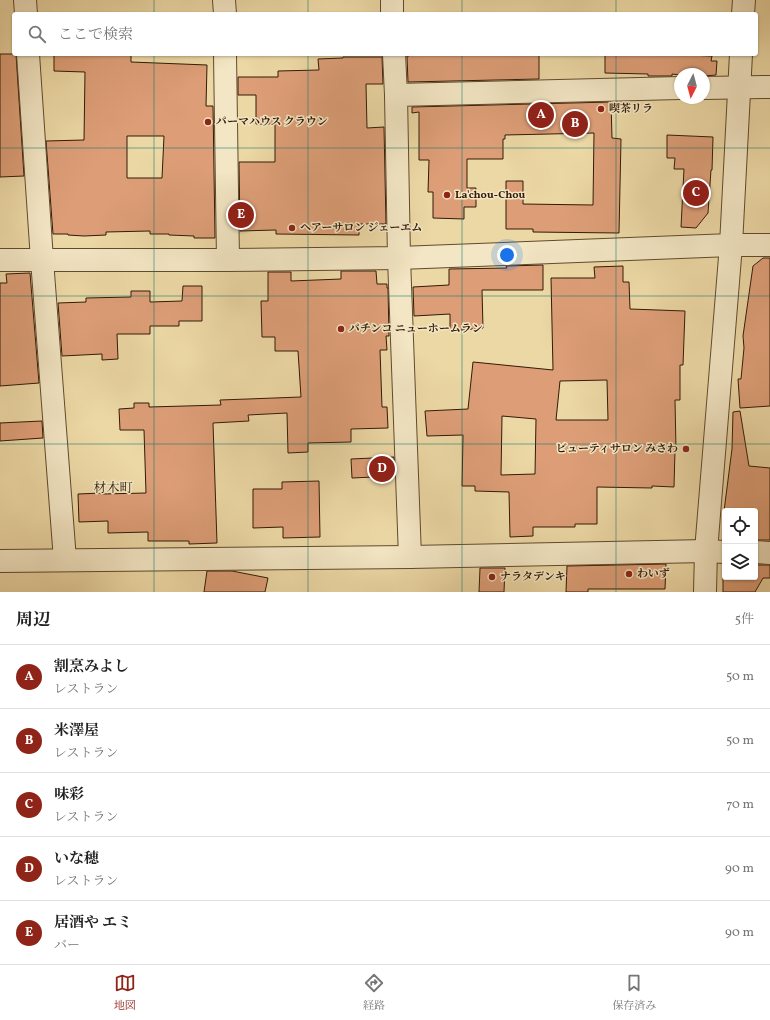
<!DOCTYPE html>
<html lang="ja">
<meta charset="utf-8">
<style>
:root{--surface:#fff;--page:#f2f2f2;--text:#222;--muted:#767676;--line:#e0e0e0;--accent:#8f2418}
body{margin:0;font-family:Vollkorn,"Noto Serif JP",serif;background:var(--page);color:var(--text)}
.controls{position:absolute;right:12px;bottom:12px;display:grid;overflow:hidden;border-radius:4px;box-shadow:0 1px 3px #0004}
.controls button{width:36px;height:36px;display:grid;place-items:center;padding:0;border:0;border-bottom:1px solid var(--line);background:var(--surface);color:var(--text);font:20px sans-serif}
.compass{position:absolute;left:674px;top:68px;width:36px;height:36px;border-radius:50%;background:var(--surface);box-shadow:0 1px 3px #0004;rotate:186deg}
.you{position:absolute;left:507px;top:255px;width:14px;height:14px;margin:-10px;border:3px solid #fff;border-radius:50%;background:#1a73e8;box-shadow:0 0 0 6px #1a73e833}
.badge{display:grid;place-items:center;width:26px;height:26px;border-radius:50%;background:var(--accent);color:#fff;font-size:13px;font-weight:700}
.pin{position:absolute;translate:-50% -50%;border:2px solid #fff;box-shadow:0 1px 4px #0006}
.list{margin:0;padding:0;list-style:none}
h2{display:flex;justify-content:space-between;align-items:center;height:52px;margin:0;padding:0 16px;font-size:17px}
h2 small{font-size:13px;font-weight:400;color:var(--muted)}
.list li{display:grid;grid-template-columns:26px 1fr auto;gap:12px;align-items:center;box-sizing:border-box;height:64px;padding:0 16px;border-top:1px solid var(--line)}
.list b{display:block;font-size:15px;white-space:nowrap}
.list p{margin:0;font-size:13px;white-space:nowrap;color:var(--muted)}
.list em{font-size:13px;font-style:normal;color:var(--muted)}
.icon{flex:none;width:22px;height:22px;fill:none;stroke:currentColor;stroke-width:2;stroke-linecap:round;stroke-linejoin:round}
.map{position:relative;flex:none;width:770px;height:592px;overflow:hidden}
.search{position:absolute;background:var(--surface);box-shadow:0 1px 3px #0004;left:12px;right:12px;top:12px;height:44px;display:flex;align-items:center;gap:10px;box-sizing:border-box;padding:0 14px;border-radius:4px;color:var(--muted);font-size:15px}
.sheet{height:372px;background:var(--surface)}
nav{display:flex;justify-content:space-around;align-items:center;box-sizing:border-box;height:56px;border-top:1px solid var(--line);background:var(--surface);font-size:11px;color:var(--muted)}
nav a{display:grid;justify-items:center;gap:2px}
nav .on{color:var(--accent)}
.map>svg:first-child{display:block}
</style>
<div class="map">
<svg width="770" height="592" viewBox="0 0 770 592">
<rect width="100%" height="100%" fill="#ecd8a5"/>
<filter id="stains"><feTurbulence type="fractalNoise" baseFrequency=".005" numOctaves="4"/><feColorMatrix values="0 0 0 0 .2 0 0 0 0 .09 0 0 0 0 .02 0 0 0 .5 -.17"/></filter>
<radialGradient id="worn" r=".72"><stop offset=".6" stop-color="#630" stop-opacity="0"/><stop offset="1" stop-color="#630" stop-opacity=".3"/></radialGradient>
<!-- building -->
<g fill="#dd9e77" stroke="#321a07" fill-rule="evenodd">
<path d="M0,54H16L24,176L0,177Z"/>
<path d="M54,54H131V62L207,65L206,106H213L215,238H194V236L169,235V234H150V231L106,232V235L84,236L68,235V234H53L46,141L84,140L85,72L54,71ZM127,136H164L162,178H127Z"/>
<path d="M409,54H539V79L408,82L407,56H409Z"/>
<path d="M605,54H688V55L712,56L711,61H717L716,75L704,76V74H680V75L672,74V76H648V74L605,73Z"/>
<path d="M343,57H382L383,84H366L367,128L384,127L386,224H359V235L276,234V230L240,231L239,162H275V124H256V95H238V77H278V71L319,70L318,59L343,58Z"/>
<path d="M611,102L612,138L621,139L619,233L533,232V229H506V181H523V204L593,205L594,133L505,135V139H503V159H467V188H476V207H464V219L433,218V192H428L429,160H419V112L412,113V107Z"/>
<path d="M667,135L713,137L712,170H711L708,213L696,228L681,227L684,169H674L675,158H667Z"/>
<path d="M763,258H770V406L740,408L738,379H741L744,348L743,336L753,266Z"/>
<path d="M543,265V290H482L483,328L450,331V314L414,316L413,287L449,285V269L507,268L506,266Z"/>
<path d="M623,266V282H629L630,309L685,311L683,365H680V400H675L676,450H675L674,487L652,486V488L597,487V524H575V527H533V536L510,537L509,492L475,491V486H462L463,435L427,436L425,411L468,409L473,362L553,370L551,278H595L594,267ZM607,380L608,420H556L560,381ZM502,416L536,419L535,474L501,475Z"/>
<path d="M341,271H376L377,284H387V288H388L389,336H386L387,350H380L382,407H387L388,428L351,429V442L308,443V452L288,453L287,413L248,415L249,421L213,423L217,543L189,544V541H148V532L108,533V521L79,522L78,494L102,493V494L146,493L144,430H120L119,409L134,408V403H149V407L221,405L220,400L248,399L301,397L298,351H275V337H262L261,301H268V272H291V281L341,279Z"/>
<path d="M30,273L39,383L0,386V283H7L6,274Z"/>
<path d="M183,286H202V321H179V326H150V334H117L118,359L102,360V354L62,356L58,303L86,302V298L131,297V291H150V302L182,301Z"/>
<path d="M740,411L749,466L770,468V540H755V511H724L732,449L733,412Z"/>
<path d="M42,421L43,438L0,441V423Z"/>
<path d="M394,457L395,476L352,478L351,459Z"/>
<path d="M319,481L320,537L283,538V527L253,528V489H282V482Z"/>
<path d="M666,564L665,589H588V592H566L567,566Z"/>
<path d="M755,565H770V578H763L755,592H723V577H755Z"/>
<path d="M480,568H505L504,592H479Z"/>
<path d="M207,571H232L268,578L265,592H204Z"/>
</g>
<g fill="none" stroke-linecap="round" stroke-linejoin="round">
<!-- minor casing -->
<g stroke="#604a2e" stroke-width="24">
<g id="minor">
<path d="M25,0L26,14"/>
<path d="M224,0L225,14"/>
<path d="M392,0V14"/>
<path d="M28,54L42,260L65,560"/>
<path d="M225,54L228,260"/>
<path d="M394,54L396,95L399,258L410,557"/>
<path d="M704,88L770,87"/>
<path d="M396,95L680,88"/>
<path d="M0,260H228L399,258L731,245H770"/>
<path d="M755,552L770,553"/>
<path d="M0,561L410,557L706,551L725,552"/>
</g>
</g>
<!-- tertiary casing -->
<g stroke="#604a2e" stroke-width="24">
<g id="tertiary">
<path d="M743,14L744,0"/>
<path d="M705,592L706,551L731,245L741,54"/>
</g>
</g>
<!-- minor -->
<use href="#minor" stroke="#f3e6c4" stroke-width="22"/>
<!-- tertiary -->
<use href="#tertiary" stroke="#f3e6c4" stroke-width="22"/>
</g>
<!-- grid -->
<path fill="none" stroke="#0f766e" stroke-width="1" stroke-opacity="0.55" d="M154,0V14M308,0V14M462,0V14M616,0V14M154,54V592M308,54V592M462,54V592M616,54V592M0,148H770M0,296H770M0,444H770"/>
<!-- markers -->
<g fill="#8f2418" stroke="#f3e6c4" stroke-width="1.5">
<circle cx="601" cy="109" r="4"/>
<circle cx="208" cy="122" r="4"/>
<circle cx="447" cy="195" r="4"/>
<circle cx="292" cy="228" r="4"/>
<circle cx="341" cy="329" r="4"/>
<circle cx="686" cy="449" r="4"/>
<circle cx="629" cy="574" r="4"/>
<circle cx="492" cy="577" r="4"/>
</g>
<g text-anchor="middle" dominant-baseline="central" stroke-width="3" stroke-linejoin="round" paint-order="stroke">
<!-- poi labels -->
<g font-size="11" font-weight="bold" fill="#321a07" stroke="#f3e6c4" text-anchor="start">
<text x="609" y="109">喫茶リラ</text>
<text x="216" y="122">パーマハウス クラウン</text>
<text x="455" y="195">La'chou-Chou</text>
<text x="300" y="228">ヘアーサロン ジェーエム</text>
<text x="349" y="329">パチンコ ニューホームラン</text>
<text x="678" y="449" text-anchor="end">ビューティサロン みさわ</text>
<text x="637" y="574">わいず</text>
<text x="500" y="577">ナラタデンキ</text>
</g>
<!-- quarter labels -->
<g font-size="13" fill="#321a07" stroke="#f3e6c4">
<text x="113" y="489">材木町</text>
</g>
</g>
<rect width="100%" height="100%" filter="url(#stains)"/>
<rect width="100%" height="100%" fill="url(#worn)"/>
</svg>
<div class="controls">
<button><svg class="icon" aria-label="locate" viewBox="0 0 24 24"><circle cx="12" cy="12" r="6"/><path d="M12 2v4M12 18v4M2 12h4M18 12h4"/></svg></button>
<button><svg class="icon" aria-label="layers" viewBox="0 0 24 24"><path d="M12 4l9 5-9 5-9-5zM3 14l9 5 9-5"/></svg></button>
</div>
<svg class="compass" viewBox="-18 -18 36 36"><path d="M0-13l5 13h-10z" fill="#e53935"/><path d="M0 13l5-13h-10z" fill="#767676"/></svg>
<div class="you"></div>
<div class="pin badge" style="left:541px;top:115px">A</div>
<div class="pin badge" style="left:575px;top:124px">B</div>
<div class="pin badge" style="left:696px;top:193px">C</div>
<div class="pin badge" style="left:382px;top:469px">D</div>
<div class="pin badge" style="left:241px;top:215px">E</div>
<div class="search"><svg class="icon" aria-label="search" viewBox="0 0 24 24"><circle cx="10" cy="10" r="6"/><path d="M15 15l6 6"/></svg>ここで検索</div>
</div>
<section class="sheet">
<h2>周辺<small>5件</small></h2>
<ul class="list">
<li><span class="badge">A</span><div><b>割烹みよし</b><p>レストラン</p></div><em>50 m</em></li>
<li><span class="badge">B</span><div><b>米澤屋</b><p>レストラン</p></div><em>50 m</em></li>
<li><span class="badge">C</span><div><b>味彩</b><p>レストラン</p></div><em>70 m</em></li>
<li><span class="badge">D</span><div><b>いな穂</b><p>レストラン</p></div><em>90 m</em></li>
<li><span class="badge">E</span><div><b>居酒や エミ</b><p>バー</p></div><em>90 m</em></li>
</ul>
</section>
<nav>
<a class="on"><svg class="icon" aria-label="map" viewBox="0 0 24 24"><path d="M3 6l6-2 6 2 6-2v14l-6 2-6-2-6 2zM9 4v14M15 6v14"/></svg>地図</a>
<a><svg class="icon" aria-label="directions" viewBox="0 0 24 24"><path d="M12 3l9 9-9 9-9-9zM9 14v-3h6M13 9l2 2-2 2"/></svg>経路</a>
<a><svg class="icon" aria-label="saved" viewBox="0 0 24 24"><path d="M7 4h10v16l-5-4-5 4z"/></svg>保存済み</a>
</nav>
